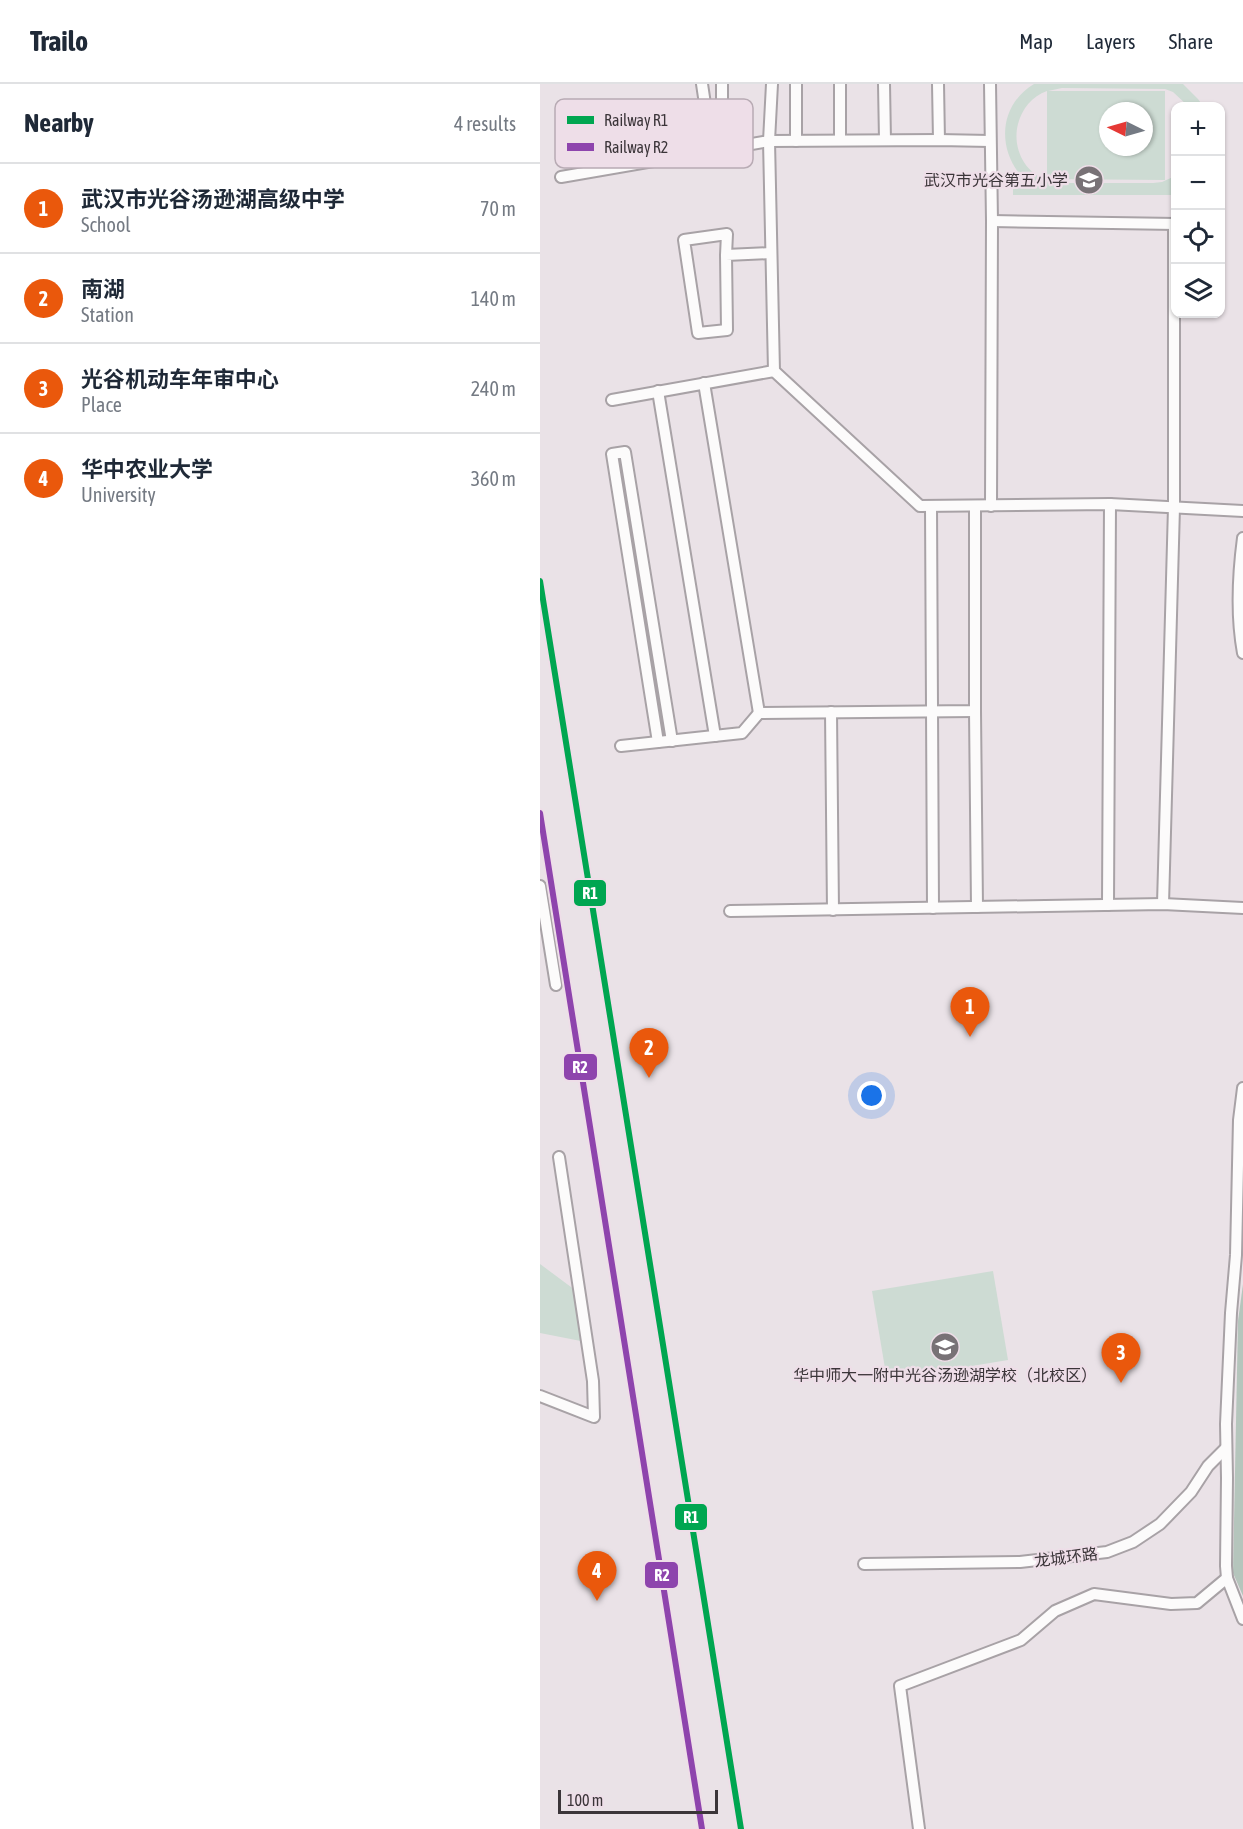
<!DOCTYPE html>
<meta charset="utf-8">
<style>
:root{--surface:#fff;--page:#f6f6f7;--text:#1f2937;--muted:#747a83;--line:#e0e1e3;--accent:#ea580c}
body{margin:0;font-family:"Asap Condensed","Noto Sans SC",sans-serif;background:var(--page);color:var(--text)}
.controls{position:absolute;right:18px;top:18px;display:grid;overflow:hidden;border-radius:12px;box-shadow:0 2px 4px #0004}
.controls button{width:54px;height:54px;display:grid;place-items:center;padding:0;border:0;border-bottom:2px solid var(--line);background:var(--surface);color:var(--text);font:30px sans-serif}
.compass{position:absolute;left:559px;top:18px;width:54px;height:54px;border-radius:50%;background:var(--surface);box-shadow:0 2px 4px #0004;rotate:275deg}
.scale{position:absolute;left:18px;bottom:15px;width:160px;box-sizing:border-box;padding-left:6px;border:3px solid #3b3539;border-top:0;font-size:16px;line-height:21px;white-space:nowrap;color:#3b3539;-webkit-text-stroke:4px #eedee8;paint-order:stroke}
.you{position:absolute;left:332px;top:1012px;width:21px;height:21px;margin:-15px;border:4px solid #fff;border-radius:50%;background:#1a73e8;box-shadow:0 0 0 9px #1a73e833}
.badge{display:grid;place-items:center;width:39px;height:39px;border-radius:50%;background:var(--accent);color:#fff;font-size:20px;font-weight:700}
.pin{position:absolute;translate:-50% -50px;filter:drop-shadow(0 2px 3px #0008)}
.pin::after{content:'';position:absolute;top:32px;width:21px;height:18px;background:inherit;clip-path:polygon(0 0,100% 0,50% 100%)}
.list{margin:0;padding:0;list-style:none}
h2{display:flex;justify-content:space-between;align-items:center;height:78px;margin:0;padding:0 24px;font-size:26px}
h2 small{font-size:20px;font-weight:400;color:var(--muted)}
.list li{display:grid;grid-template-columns:39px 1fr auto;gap:18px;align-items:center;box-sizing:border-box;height:90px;padding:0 24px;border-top:2px solid var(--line)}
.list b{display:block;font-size:22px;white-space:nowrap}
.list p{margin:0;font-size:20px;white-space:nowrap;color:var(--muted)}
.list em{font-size:20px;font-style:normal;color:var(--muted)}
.icon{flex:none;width:33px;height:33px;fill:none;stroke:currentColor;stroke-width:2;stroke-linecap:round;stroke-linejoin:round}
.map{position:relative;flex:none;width:703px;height:1745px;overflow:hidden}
header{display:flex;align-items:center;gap:36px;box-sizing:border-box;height:84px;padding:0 30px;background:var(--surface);border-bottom:2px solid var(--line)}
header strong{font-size:28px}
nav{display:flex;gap:33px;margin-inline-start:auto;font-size:21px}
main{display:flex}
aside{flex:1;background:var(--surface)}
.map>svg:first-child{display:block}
</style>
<header>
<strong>Trailo</strong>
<nav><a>Map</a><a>Layers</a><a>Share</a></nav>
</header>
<main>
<aside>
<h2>Nearby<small>4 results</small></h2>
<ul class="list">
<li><span class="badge">1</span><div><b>武汉市光谷汤逊湖高级中学</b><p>School</p></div><em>70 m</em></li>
<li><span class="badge">2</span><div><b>南湖</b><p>Station</p></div><em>140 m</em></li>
<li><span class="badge">3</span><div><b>光谷机动车年审中心</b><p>Place</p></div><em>240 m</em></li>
<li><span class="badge">4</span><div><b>华中农业大学</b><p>University</p></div><em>360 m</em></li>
</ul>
</aside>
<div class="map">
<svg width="703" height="1745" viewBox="0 0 703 1745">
<rect width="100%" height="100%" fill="#eae2e7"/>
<!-- green -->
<g fill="#cddbd3" fill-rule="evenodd">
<path d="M494,0H643L658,15L663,22H648L633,8L625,5L522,4L508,7H625V96L507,95V7C492,12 482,25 478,40C472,63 484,89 507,96C520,100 535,99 548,99C570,99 591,99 613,99L622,98L635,92V111H473V99H488C457,71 456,23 494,0ZM568,27H604V63H568Z"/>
<path d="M0,1180L39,1209L51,1259L0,1249Z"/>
<path d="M453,1187L468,1276L347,1296L332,1207Z"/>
</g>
<!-- forest -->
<path fill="#b5c5bc" d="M703,1200V1512L693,1489L698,1237Z"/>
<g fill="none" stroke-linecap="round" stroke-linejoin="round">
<!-- minor casing -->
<g stroke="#a8a2a6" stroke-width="14">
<g id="minor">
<path d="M162,0L168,40L182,38V0"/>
<path d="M232,0L229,57L234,287L380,422L570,420L703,427"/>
<path d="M256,0V57"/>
<path d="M344,0L345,56"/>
<path d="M398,0L399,56"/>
<path d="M450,0L452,137L451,422"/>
<path d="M174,39L177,66"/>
<path d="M300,56V0"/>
<path d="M21,93L229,57L399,56L450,57"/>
<path d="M452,137L636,140"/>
<path d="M186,171L187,150L144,156L158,249L187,246L186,171L231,169"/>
<path d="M164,299L219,629"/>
<path d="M118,307L175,652"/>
<path d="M72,316L234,287"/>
<path d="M391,422L393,824"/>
<path d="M703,454C698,492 696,531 703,569"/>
<path d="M435,627L437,823"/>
<path d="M291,628L293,826"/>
<path d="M118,658L72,370L85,368L132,657"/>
<path d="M81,662L202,649L219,629L435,627V422"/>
<path d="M0,802L16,901"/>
<path d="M623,820L634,423V140"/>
<path d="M568,821L570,420"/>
<path d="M190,827L623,820L703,824"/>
<path d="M703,1004L699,1036L696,1171L691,1229L686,1340L687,1394L686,1482L687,1494L703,1535"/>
<path d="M0,1312L54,1333L53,1297L19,1073"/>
<path d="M324,1480L480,1478L567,1468L593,1458L620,1440L651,1408L668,1382L686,1364"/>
<path d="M379,1745L360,1602L481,1556L515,1527L554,1510L631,1520L657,1519L687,1494"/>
</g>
</g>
<!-- minor -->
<use href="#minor" stroke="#fcfbfb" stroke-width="10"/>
<!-- rail-1 casing -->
<g stroke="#eedee8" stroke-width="10">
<path id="rail-1" d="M0,497L201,1745"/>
</g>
<!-- rail-2 casing -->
<g stroke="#eedee8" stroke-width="10">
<path id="rail-2" d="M0,729L162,1745"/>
</g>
<!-- rail-1 -->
<use href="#rail-1" stroke="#00a651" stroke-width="6"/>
<!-- rail-2 -->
<use href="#rail-2" stroke="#8e44ad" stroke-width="6"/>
</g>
<!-- icons -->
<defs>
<g id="school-disc" transform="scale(1.5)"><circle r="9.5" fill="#787276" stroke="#eedee8"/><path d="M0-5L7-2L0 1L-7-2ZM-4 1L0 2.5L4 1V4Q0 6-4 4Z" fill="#fff"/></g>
</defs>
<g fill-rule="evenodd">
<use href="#school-disc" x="549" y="96"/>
<use href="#school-disc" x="405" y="1263"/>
</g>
<g text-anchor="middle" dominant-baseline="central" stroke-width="4.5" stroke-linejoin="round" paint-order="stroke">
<!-- poi labels -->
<g font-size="16" fill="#3b3539" stroke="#eedee8" text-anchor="end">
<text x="528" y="96">武汉市光谷第五小学</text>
<text x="405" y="1291" text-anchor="middle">华中师大一附中光谷汤逊湖学校（北校区）</text>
</g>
<!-- street labels -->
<g font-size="16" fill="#3b3539" stroke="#eedee8">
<text transform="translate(526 1473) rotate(-7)">龙城环路</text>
</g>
</g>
<!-- legend -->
<rect x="15" y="15" width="198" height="69" rx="9" fill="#eedee8" stroke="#b8abb4" stroke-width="1.5"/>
<rect x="27" y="32" width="27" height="8" fill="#00a651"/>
<rect x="27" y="59" width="27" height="8" fill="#8e44ad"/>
<g font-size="16" fill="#3b3539">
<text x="64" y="42">Railway R1</text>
<text x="64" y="69">Railway R2</text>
</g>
<g stroke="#eedee8" stroke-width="2">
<rect x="33" y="795" width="34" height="28" rx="6" fill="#00a651"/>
<rect x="23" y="969" width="35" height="28" rx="6" fill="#8e44ad"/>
<rect x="134" y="1419" width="34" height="28" rx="6" fill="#00a651"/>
<rect x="104" y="1477" width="35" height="28" rx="6" fill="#8e44ad"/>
</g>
<g font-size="16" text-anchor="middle" font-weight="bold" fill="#fff">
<text x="50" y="815">R1</text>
<text x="40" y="989">R2</text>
<text x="151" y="1439">R1</text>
<text x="122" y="1497">R2</text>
</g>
</svg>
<div class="controls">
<button>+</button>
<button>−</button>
<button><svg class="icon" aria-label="locate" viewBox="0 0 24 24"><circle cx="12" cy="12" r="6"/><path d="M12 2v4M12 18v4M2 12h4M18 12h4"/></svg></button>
<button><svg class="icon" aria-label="layers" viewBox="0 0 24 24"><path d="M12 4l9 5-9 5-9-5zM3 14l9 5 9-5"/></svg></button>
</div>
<svg class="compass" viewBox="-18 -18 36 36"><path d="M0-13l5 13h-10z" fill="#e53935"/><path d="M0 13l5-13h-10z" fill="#747a83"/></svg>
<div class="scale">100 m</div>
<div class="you"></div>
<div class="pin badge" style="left:430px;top:953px">1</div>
<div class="pin badge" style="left:109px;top:994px">2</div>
<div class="pin badge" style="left:581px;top:1299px">3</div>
<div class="pin badge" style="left:57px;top:1517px">4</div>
</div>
</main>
